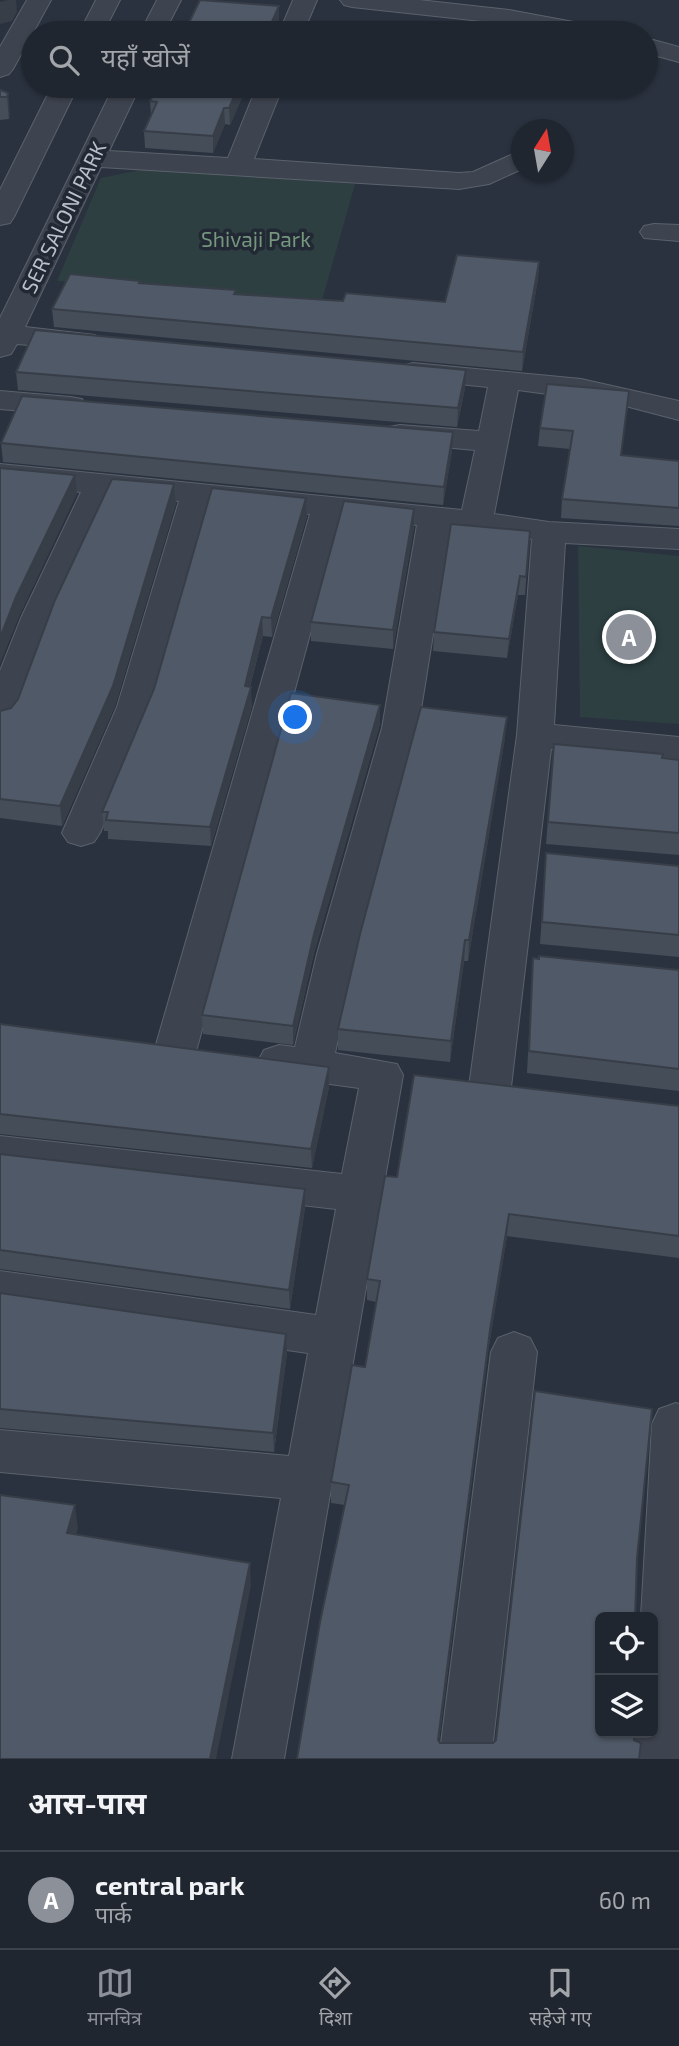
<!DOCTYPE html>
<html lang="hi">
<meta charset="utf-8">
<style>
:root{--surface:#20262f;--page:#282e37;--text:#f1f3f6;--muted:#a2a5aa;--line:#3d434b;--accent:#8c9099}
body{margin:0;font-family:"Exo 2","Noto Sans Devanagari",sans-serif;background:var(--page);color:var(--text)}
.controls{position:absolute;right:21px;bottom:21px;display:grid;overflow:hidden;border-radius:10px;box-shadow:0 2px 5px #0004}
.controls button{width:63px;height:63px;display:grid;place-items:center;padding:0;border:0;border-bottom:2px solid var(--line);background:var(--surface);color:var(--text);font:35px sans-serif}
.compass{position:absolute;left:511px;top:119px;width:63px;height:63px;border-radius:50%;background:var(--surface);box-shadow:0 2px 5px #0004;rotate:11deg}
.you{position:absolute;left:296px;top:718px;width:24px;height:24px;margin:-18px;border:5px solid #fff;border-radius:50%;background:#1a73e8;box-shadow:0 0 0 10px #1a73e833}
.badge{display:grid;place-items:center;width:46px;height:46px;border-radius:50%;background:var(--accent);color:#fff;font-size:23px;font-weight:700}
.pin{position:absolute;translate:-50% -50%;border:4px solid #fff;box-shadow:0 2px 7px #0006}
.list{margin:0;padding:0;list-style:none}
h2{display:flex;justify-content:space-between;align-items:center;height:91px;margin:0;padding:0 28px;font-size:30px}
h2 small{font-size:23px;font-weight:400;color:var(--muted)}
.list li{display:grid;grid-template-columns:46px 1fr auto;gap:21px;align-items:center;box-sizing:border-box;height:98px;padding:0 28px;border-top:2px solid var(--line)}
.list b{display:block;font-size:26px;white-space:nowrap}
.list p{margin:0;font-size:23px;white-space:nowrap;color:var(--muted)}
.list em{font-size:23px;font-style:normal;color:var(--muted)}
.icon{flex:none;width:38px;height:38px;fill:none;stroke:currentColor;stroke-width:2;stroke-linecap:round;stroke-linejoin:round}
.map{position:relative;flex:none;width:679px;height:1759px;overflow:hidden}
.search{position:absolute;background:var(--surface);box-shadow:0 2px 5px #0004;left:21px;right:21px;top:21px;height:77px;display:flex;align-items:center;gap:18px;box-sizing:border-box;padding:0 24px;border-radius:38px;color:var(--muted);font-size:26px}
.sheet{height:189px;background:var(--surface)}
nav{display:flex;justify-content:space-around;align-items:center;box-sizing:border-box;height:98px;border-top:2px solid var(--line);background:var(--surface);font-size:19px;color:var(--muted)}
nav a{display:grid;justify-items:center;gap:4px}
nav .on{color:var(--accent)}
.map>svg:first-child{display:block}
</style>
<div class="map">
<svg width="679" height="1759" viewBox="0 0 679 1759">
<rect width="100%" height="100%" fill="#2a323f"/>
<!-- green -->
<g fill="#2d3f41">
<path d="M145,169L355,184L321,304L57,281L101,178Z"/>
<path d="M578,546L679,556V724L580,717Z"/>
</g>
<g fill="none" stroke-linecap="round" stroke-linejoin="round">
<!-- minor casing -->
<g stroke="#5b626c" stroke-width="2">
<g id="minor">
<path d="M27,0H51L13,69L9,74L0,77V47Z"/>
<path d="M96,0H120L103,33H79Z"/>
<path d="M157,0H181L164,33H140Z"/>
<path d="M293,0H317L303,33H279Z"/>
<path d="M340,0H419L509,10L595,26L604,28L607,33H557L509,24L352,7L344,5Z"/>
<path d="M646,38L679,47V62L646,53Z"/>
<path d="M52,86H78L14,217L10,223L0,225V190Z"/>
<path d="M114,86H140L109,151L228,158L257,86H283L254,159L459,173L473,172L520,151L522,169L489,184L459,189L101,167L25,327L95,335L100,341L95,347L85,350L17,344L11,354L0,357V318Z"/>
<path d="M654,224L679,225V241L644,238L640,232L644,226Z"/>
<path d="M413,363L581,379L679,401V420L614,403L518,390L494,514L549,522L679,529V549L565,543L554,725L679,737V761L551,749L511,1087L505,1098L490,1103L475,1098L469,1087L517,735L532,539L450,528L418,728L357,954L335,1053L397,1064L403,1075L284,1759H232L281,1498L0,1472V1430L289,1456L308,1353L0,1309V1271L316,1315L336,1209L0,1170V1136L342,1174L359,1088L279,1077L264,1072L258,1061L264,1050L279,1045L295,1047L317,954L382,728L417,525L342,517L197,1048L191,1059L176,1064L161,1059L155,1048L310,514L211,504L153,707L100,833L94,842L81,846L68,842L62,833L117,707L179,501L112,495L55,618L18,717L13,725L0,729V671L21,618L81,492L0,484V464L462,510L475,450L400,443L389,441L384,434L389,427L400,425L479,431L488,387L402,378L398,372L402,366Z"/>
<path d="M0,391L71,397L82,399L86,406L82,413L71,415L0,409Z"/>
<path d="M514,1332L530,1338L537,1352L491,1759H439L491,1352L498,1338Z"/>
<path d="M676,1403L679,1404V1759H633L634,1733H653V1617H641L652,1424L659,1409Z"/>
</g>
</g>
<!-- minor -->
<use href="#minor" fill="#3e444f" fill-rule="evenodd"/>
</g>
<!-- wall -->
<g fill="#454d59">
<path d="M158,86H251H247L230,125L225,124L213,153L145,148L144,131L151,115L150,101Z"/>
<path d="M0,90L8,93L9,119L0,120Z"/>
<path d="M539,262L538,279L522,371L54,327L52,309L140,283L236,294L343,301L445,302Z"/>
<path d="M16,372L465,388L457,427L18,390Z"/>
<path d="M547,384L622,455L679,461V526L561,518L562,499L570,449L538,446L540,428Z"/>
<path d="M1,443L452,451L443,505L3,462Z"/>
<path d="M174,484L176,503L115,706L62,826L0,818V711L11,708Z"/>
<path d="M306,498L307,516L272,637L263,636L250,687L252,706L211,846L108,839V831H104L102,812Z"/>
<path d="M414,527L393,649L311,641V622Z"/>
<path d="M530,531L525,595H518L507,658L433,651L434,632Z"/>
<path d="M380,705V724L314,953L293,1045L203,1034L202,1015Z"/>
<path d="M505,738L468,961H464L450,1062L338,1050V1029Z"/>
<path d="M554,744L662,758L679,760V855L546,844Z"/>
<path d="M546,853L679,866V957L540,944Z"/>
<path d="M533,958L679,970V1091L527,1073Z"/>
<path d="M0,1024L329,1067V1087L312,1168L0,1134Z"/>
<path d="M414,1075L679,1106V1258L507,1236L488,1352L439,1741L440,1743H493L496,1740L535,1391L652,1409L637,1558L635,1617H600V1733H634V1740L641,1743L639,1759H297L320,1622L345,1505L331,1503V1482L352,1365L365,1367L376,1302L367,1300V1279L385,1176L397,1177Z"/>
<path d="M0,1154L305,1189V1208L290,1309L0,1269Z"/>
<path d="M0,1293L286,1334L287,1353L274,1452L0,1428Z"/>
</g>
<!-- shaded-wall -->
<g fill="#383e48">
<path d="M8,0H16L17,12L12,21L0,24V2Z"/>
<path d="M279,6V22L274,33H267Z"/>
<path d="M239,86H247L230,125L229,108Z"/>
<path d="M8,93L10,115L9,119L7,97Z"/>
<path d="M224,108L225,124L213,153V136Z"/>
<path d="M539,262L538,279L522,371L523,352Z"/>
<path d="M466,370L465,388L457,427L458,408Z"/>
<path d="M453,432L452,451L443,505L444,487Z"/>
<path d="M75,475L77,494L19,617L0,664V638L16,597Z"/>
<path d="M174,484L176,503L115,706L62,826L60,806Z"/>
<path d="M306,498L307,516L272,637L271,618Z"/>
<path d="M414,509V527L393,649V630Z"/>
<path d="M520,576L518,595L507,658L509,639Z"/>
<path d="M262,617L263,636L245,705V686Z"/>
<path d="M251,687L252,706L211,846L210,827Z"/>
<path d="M380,705V724L314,953L293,1045V1026L314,934Z"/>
<path d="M507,717L505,738L468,961L469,940Z"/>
<path d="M465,940L464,961L450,1062L451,1041Z"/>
<path d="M329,1067V1087L312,1168L311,1149Z"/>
<path d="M305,1189V1208L290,1309L289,1290Z"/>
<path d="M509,1214L507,1236L488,1352L436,1759L438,1740L490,1330Z"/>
<path d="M286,1334L287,1353L274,1452L273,1433Z"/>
<path d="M75,1505L78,1528L71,1556L67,1533Z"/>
<path d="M250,1563L251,1586L216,1759H210Z"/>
</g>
<!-- building -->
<g fill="#505967" stroke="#383e48" stroke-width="2">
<path d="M200,0L279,6L267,33H184Z"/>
<path d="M158,86H239L229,108H224L213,136L144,131L157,102L150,101Z"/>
<path d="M0,90L8,93L7,97H0Z"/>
<path d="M457,255L539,262L523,352L52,309L70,274L140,281L139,283L236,290L234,294L343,301L346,293L445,302Z"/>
<path d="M35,330L466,370L458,408L16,372Z"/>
<path d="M547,384L629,391L621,455L679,461V508L562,499L573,431L540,428Z"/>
<path d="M22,396L453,432L444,487L1,443Z"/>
<path d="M0,468L75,475L16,597L0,638Z"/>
<path d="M112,479L174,484L113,686L60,806L0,799V711L11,708L18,699L55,600Z"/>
<path d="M212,488L306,498L271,618L262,617L245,686L251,687L210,827L106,820L108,812H102L154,689Z"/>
<path d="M344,501L414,509L393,630L311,622Z"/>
<path d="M451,524L530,531L526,577L520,576L509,639L434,632Z"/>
<path d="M291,693L380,705L314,934L293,1026L202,1015Z"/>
<path d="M421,707L507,717L469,940H465L451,1041L338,1029L360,934Z"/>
<path d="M554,744L663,754L662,758L679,760V833L548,822Z"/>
<path d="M546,853L679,866V935L542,922Z"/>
<path d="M539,956L679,970V1069L529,1051L533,958L539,959Z"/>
<path d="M0,1024L329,1067L311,1149L0,1114Z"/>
<path d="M414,1075L679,1106V1236L509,1214L490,1330L438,1740L440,1743H493L496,1740L535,1391L652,1409L637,1558L635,1617H600V1733H634V1740L641,1743L639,1759H297L320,1622L349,1485L331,1482L352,1365L365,1367L380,1281L367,1279L385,1176L397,1177Z"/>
<path d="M0,1154L305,1189L289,1290L0,1250Z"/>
<path d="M0,1293L286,1334L273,1433L0,1409Z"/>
<path d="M0,1495L75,1505L67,1533L250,1563L210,1759H0Z"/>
</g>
<g text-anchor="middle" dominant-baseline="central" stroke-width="7" stroke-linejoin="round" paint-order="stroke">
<!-- far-street labels -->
<g font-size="21" fill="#bac0c9" stroke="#222934">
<text transform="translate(63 217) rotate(-64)">SER SALONI PARK</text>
</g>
<!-- far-park labels -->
<g font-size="21" fill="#74977e" stroke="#222934">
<text x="256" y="238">Shivaji Park</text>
</g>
</g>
</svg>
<div class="controls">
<button><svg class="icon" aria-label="locate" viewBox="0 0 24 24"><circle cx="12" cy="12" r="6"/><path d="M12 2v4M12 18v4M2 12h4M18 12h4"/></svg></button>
<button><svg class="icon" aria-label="layers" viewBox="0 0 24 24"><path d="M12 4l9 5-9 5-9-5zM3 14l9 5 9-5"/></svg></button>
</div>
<svg class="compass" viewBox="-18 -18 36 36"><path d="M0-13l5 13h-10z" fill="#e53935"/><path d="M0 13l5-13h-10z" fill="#a2a5aa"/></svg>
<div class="you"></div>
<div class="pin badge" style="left:629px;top:637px">A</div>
<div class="search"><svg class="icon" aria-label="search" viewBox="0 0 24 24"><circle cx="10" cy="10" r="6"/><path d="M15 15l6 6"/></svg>यहाँ खोजें</div>
</div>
<section class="sheet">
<h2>आस-पास<small></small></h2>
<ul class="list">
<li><span class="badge">A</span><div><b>central park</b><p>पार्क</p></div><em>60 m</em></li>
</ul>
</section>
<nav>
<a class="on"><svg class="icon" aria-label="map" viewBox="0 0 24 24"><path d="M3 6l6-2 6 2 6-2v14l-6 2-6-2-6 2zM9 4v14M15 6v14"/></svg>मानचित्र</a>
<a><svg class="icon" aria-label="directions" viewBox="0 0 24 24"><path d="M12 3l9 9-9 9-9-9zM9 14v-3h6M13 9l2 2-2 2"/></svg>दिशा</a>
<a><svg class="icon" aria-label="saved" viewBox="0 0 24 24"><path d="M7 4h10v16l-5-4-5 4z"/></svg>सहेजे गए</a>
</nav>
